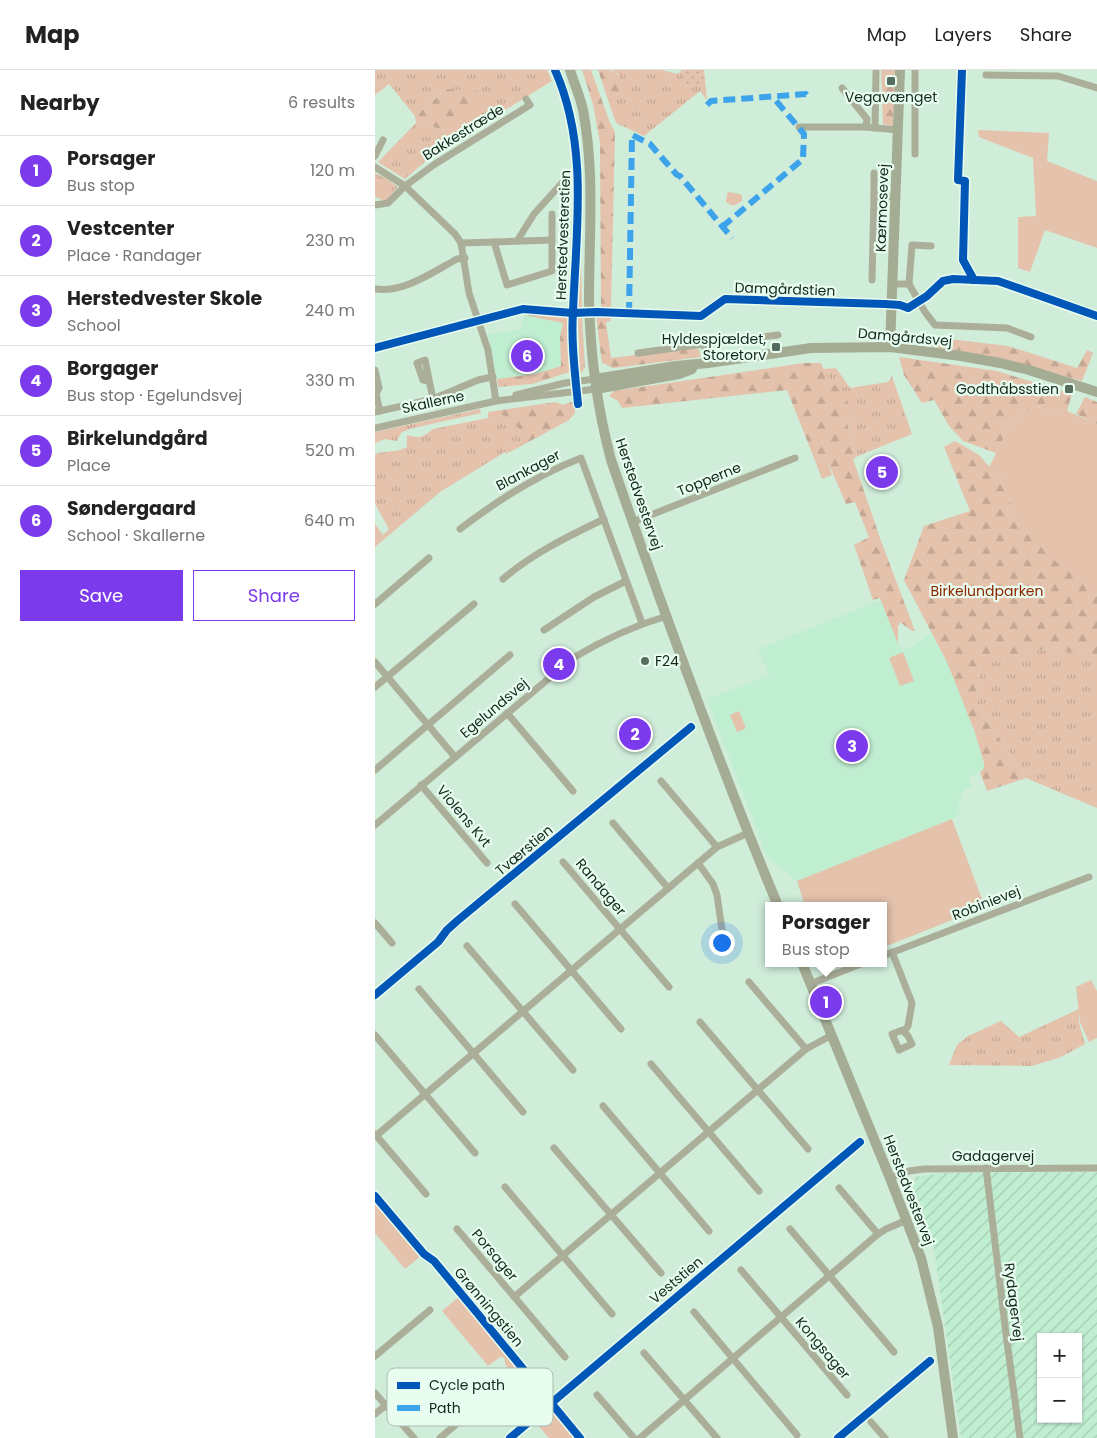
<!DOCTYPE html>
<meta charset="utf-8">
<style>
:root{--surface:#fff;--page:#f6f6f6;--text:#222;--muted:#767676;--line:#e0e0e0;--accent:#7c3aed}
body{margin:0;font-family:Poppins,sans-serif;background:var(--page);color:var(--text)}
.controls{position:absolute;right:15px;bottom:15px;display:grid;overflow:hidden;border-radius:0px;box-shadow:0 1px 4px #0004}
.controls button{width:45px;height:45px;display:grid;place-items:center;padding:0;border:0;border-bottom:1px solid var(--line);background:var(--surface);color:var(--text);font:25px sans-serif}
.you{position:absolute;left:346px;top:872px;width:18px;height:18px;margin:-12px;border:4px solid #fff;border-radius:50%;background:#1a73e8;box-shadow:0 0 0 8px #1a73e833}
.badge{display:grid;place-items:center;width:32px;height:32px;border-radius:50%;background:var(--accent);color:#fff;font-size:16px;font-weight:700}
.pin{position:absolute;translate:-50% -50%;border:2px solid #fff;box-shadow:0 1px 5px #0006}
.popup{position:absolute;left:390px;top:832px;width:122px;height:65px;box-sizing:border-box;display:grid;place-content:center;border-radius:0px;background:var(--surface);filter:drop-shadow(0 1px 4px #0005);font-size:16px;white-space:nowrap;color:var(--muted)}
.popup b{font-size:19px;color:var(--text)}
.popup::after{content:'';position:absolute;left:50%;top:100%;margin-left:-10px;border:10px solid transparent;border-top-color:var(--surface)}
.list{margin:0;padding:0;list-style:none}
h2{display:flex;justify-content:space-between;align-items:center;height:65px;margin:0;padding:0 20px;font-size:21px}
h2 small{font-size:16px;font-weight:400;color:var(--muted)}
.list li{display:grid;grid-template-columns:32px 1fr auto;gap:15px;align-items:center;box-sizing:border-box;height:70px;padding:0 20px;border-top:1px solid var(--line)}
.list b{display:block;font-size:19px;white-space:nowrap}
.list p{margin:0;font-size:16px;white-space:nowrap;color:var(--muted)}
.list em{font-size:16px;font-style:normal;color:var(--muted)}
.actions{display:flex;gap:10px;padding:15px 20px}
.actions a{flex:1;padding:11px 0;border:1px solid var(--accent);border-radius:0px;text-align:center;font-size:18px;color:var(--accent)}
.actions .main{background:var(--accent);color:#fff}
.map{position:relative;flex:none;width:722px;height:1368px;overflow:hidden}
header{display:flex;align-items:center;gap:30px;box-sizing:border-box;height:70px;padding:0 25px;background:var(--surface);border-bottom:1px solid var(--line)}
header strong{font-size:24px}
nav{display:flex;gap:28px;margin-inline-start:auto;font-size:18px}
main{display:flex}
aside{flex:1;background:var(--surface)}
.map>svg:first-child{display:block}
</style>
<header>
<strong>Map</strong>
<nav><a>Map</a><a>Layers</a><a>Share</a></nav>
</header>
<main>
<aside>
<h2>Nearby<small>6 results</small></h2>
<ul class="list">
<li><span class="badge">1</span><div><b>Porsager</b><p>Bus stop</p></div><em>120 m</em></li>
<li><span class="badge">2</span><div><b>Vestcenter</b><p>Place · Randager</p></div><em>230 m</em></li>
<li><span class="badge">3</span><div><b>Herstedvester Skole</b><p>School</p></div><em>240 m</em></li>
<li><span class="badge">4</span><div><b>Borgager</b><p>Bus stop · Egelundsvej</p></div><em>330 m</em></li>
<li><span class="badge">5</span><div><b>Birkelundgård</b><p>Place</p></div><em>520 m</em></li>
<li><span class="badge">6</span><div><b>Søndergaard</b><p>School · Skallerne</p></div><em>640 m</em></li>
</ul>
<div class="actions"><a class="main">Save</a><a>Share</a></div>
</aside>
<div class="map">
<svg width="722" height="1368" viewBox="0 0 722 1368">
<defs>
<pattern id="industrial-furrows" width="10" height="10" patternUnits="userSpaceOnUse" patternTransform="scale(1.25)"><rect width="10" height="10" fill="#c0eed1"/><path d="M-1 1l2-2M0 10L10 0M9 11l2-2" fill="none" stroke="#a4ccb3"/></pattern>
<pattern id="grass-tufts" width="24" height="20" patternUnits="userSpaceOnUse" patternTransform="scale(1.25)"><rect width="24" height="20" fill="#e4c2ac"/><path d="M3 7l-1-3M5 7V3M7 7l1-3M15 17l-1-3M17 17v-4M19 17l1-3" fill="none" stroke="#c3a793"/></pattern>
<pattern id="forest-firs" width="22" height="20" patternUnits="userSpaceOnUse" patternTransform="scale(1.25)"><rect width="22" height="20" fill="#e4c2ac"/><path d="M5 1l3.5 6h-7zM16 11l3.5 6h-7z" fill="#c3a793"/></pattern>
<pattern id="garden-dots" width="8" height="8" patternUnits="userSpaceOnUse" patternTransform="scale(1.25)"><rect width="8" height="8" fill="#e4c2ac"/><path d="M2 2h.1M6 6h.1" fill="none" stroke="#c3a793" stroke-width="1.8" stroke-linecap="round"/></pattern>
</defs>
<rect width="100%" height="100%" fill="#d0edda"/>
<!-- built -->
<g fill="#c0eed1">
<path d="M150,245L188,253L185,267L186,296L161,304L122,309L113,264L145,260Z"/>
<path d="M506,530L526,580L535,578L556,563L572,592L599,660L609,693V698L594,708L596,716L587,723L584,732L585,743L577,749L422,811L392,787L332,629L394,605L383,579Z"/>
</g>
<!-- industrial -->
<path fill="url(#industrial-furrows)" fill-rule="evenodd" d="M722,1102V1368H586L559,1179L538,1115L541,1107L566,1103ZM666,1267H703V1349H666Z"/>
<!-- grass -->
<g fill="url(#grass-tufts)">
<path d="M0,0H172L177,11L59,84L30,109L3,92L41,53L70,60L72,19L40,46L11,10L0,15Z"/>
<path d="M237,0H287L303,4L307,0H329L332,30L325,21L269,66L241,53L232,27L244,24V5Z"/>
<path d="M0,103L12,109L23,117L11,131L0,127Z"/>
<path d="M461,298L475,318L513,312L517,306L537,364L483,386L479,380L472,351L475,349L448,299Z"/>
<path d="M105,339L106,343L34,359L26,363L22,371L10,369L0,373V362Z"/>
<path d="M128,345L135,357L143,356L147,371L131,378L130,382L65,422L0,477V454L8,465L14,459L0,434V385L3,383L25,380L32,377V365C44,369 49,367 58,359Z"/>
<path d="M668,579L722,586V738L651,708L602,636L604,594Z"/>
<path d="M704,939V953L710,974L686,987L657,996L574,995L582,975L593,966L626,951L644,967Z"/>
</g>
<!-- forest -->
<g fill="url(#forest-firs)">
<path d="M207,0H216L235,53L240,62L236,239H226L225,73L218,34Z"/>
<path d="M223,0C238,0 242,0 248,15L244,24L232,27Z"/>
<path d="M506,0H521L518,56L508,54Z"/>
<path d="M11,10L14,14L0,25V15Z"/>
<path d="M72,19L103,21L99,42L70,60L41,53L40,46Z"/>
<path d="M204,186H206L207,240H203Z"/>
<path d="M152,242L193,247L195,302L157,314L123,317L122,309L161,304L186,296L185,267L188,253L150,245L147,243Z"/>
<path d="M221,245L226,247H236V251L231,252L236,288L319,278L324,280L326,287L238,298L227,293Z"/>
<path d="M203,247H207L210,298L205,304Z"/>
<path d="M550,266L633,276L702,298L712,280L718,283L707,311L649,295L555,276L550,269Z"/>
<path d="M524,287L622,301L697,324L692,341L659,337L639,348L621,383L588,371L574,356L559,330L547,333L529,305Z"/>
<path d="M429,293H446C452,314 479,324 475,349L472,352L479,380L483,386L478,389L506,471L540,561H537L525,552L523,556V574L505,528L498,530L479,475L494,467L480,432L471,434L452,390L441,393L412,320L247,338L243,331L234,326L239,321Z"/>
<path d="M710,327L722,332V354L701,344Z"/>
<path d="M199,331L200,343L194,350L131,384L130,378L147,371L143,357H135L128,345L113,348V342L181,332L188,335Z"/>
<path d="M580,371L604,385L626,410L641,444L722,525V586L668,579L604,595L602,636L651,708L612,721L605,702L609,698V693L599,660L572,592L529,510L549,456L595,441L569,377Z"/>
</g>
<!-- park -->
<g fill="#e4c2ac">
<path d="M603,60L674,63L672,91L722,111V178L670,160L655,202L643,198V147L661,146L658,88L604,67Z"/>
<path d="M354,122L365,124L367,126V131L358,136L351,132L352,124Z"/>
<path d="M659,337L692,341L722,354V525L671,483L641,444L626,410L614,397L639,348Z"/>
<path d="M452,390L457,405L447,409L441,393Z"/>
<path d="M528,582L539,611L525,616L514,588Z"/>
<path d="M364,641L371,658L362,662L355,645Z"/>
<path d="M577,749L610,837L509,877L508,836H430L422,811Z"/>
<path d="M716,910L722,921V968L714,972L705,952L701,917Z"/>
<path d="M0,1130L47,1185L30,1199L0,1163Z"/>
<path d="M85,1226L156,1309L161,1320L202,1368H174L136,1324L147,1314L130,1294V1291L128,1287H125L113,1296L67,1241Z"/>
</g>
<!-- garden -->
<path fill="url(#garden-dots)" d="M309,0H328L329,13L309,16Z"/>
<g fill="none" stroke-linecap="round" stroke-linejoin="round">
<!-- street -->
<g stroke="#abaf9a" stroke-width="7">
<path d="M540,0V84"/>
<path d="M611,5L683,6L722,18"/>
<path d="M467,18L492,49L491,57L523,60"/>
<path d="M424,57H491"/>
<path d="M500,58L501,2"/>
<path d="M0,86L8,70"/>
<path d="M0,97L30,116L80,164L86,173L94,223L113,280L121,331"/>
<path d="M499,126V103"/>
<path d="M0,135L13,133L30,116L60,94L155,35L151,29"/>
<path d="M142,171L159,144L187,113"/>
<path d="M119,172L132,215L177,201V144"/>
<path d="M86,173L177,170"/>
<path d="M497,210L499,126L521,127"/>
<path d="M518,214H534L550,242L560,255L632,258L656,267"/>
<path d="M534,214L537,175L556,176"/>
<path d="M0,219C29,223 58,202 82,189L90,188"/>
<path d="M263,283L329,274"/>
<path d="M333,293L329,274L403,265"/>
<path d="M0,300L4,318L1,324L5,341"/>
<path d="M53,311L48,310L42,293L50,290L58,329"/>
<path d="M141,325L190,313L220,309"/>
<path d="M0,342L58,329L103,310L118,307"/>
<path d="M0,358L121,331L221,319"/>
<path d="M258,452L420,388"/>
<path d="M85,459C123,430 162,405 206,388L267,553"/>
<path d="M128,509C158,483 194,466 229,449"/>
<path d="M0,534L54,488"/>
<path d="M169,560L219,527L251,511"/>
<path d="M0,592L80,687"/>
<path d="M0,617L99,534"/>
<path d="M132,643L198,721"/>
<path d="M0,700L135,585"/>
<path d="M286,711L342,777"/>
<path d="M46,715L112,793"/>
<path d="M238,753L293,818"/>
<path d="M0,755L198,588C228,570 258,556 292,546"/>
<path d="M188,792L294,917"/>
<path d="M323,793L338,814L342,825L347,860L356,877"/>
<path d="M140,834L246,959"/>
<path d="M0,853L17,873"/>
<path d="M92,876L198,1000"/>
<path d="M517,882L537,933L533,956L529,962L528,960L517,964L524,980L537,974L533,966L529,962"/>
<path d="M508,886L714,807"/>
<path d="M374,912L431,979"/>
<path d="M435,914L488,893"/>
<path d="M44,919L148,1042"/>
<path d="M325,952L433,1079"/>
<path d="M0,965L100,1083"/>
<path d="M276,994L384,1121"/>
<path d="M228,1036L334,1161"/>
<path d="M0,1064L51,1124"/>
<path d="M2,1065L342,777L373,763"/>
<path d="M179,1078L286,1203"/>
<path d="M611,1098L631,1264L645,1368"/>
<path d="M515,1108L534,1101L549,1099L722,1098"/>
<path d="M130,1117L237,1244"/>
<path d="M464,1118L503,1164"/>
<path d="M82,1159L190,1287"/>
<path d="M415,1159L519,1282"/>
<path d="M366,1200L472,1325"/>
<path d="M139,1227L431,979L457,965"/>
<path d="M319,1242L422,1365"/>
<path d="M269,1283L342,1368"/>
<path d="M0,1286L55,1240"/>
<path d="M0,1323L39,1368"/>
<path d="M222,1325L259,1368"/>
<path d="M0,1344L11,1335"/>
<path d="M496,1352L510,1368"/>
<path d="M65,1368L124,1318"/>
<path d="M265,1368L503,1164L511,1159L532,1150"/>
</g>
<!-- secondary -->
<g stroke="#a5ac94" stroke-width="10">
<path d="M195,0C199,13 205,26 208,40C220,102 214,166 214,229C215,284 222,337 236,390C288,540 342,689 403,836"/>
<path d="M515,277L525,0"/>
<path d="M220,309L301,296L333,293L436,278L515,277L586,286L625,293L654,300L722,322"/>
<path d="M221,319L304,304L317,299"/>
<path d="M427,893L515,1108L546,1188L563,1257L578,1368"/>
</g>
<!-- quiet -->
<g stroke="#3da3ea" stroke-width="6" stroke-dasharray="12 6" stroke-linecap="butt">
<path d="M332,35L336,31L431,24L432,25"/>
<path d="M347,157L428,89L429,64L398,27"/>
<path d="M254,244L257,65L275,74L302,105L305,106L357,168"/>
</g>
<!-- cycleway casing -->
<g stroke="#e8fdef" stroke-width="11">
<g id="cycleway">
<path d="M180,0C214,76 201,161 198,242C196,272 200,304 203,334"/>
<path d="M587,0L583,110L590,111L588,190L599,210"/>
<path d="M0,278L148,239L198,243L221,242L326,246L350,229L510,234L525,235L533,238L552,226L568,211L578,209L623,211L722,246"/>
<path d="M0,925L63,872L72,860L82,851L316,657"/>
<path d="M0,1126L49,1184L59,1191L98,1238L205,1368"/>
<path d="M135,1368L485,1072"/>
<path d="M463,1368L555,1291"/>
</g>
</g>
<!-- cycleway -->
<use href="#cycleway" stroke="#0057b8" stroke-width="8"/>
</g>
<!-- markers -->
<g fill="#556d5e" stroke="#e8fdef" stroke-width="2">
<rect x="511" y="6" width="10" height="10" rx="2.5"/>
<rect x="396" y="272" width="10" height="10" rx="2.5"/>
<rect x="689" y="314" width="10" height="10" rx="2.5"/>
<circle cx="270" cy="591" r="5"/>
</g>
<g text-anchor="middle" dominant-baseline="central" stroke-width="4.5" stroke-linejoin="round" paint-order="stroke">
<!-- poi labels -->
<g font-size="14" fill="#13281c" stroke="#e8fdef" text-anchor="end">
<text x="516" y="27" text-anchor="middle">Vegavænget</text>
<text x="391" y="269">Hyldespjældet,<tspan x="391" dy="16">Storetorv</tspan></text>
<text x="684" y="319">Godthåbsstien</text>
<text x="280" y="591" text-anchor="start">F24</text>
</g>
<!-- street labels -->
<g font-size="14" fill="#13281c" stroke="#e8fdef">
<text transform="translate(88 62) rotate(-32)">Bakkestræde</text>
<text transform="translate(507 138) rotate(-88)">Kærmosevej</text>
<text transform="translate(188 165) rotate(-88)">Herstedvesterstien</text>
<text transform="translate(410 219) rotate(2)">Damgårdstien</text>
<text transform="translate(530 267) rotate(5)">Damgårdsvej</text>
<text transform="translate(58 332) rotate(-12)">Skallerne</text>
<text transform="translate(153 400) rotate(-28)">Blankager</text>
<text transform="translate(334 409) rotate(-22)">Topperne</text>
<text transform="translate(264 424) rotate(71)">Herstedvestervej</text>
<text transform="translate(119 638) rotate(-40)">Egelundsvej</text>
<text transform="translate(89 746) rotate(50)">Violens Kvt</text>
<text transform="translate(149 780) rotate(-40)">Tværstien</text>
<text transform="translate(226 817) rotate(50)">Randager</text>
<text transform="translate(611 833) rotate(-21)">Robinievej</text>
<text x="618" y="1086">Gadagervej</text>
<text transform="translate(534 1120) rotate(69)">Herstedvestervej</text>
<text transform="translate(120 1185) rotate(50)">Porsager</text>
<text transform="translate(301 1210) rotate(-40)">Veststien</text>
<text transform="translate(639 1232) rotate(83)">Rydagervej</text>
<text transform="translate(114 1237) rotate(50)">Grønningstien</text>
<text transform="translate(448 1278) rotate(50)">Kongsager</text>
</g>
<!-- park labels -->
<g font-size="14" fill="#8e2600" stroke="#e8fdef">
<text x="612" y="521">Birkelundparken</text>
</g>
</g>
<!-- legend -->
<rect x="12" y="1298" width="166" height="58" rx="8" fill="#e8fdef" stroke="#a8bdb0" stroke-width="1"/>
<rect x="22" y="1312" width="23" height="7" fill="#0057b8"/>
<rect x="22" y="1335" width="23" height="6" fill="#3da3ea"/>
<g font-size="14" fill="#13281c">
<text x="54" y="1320">Cycle path</text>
<text x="54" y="1343">Path</text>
</g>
</svg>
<div class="controls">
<button>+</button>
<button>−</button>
</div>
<div class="you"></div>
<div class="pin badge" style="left:451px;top:932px">1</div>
<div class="popup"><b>Porsager</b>Bus stop</div>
<div class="pin badge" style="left:260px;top:664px">2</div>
<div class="pin badge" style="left:477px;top:676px">3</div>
<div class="pin badge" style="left:184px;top:594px">4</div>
<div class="pin badge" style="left:507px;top:402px">5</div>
<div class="pin badge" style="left:152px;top:286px">6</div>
</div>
</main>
